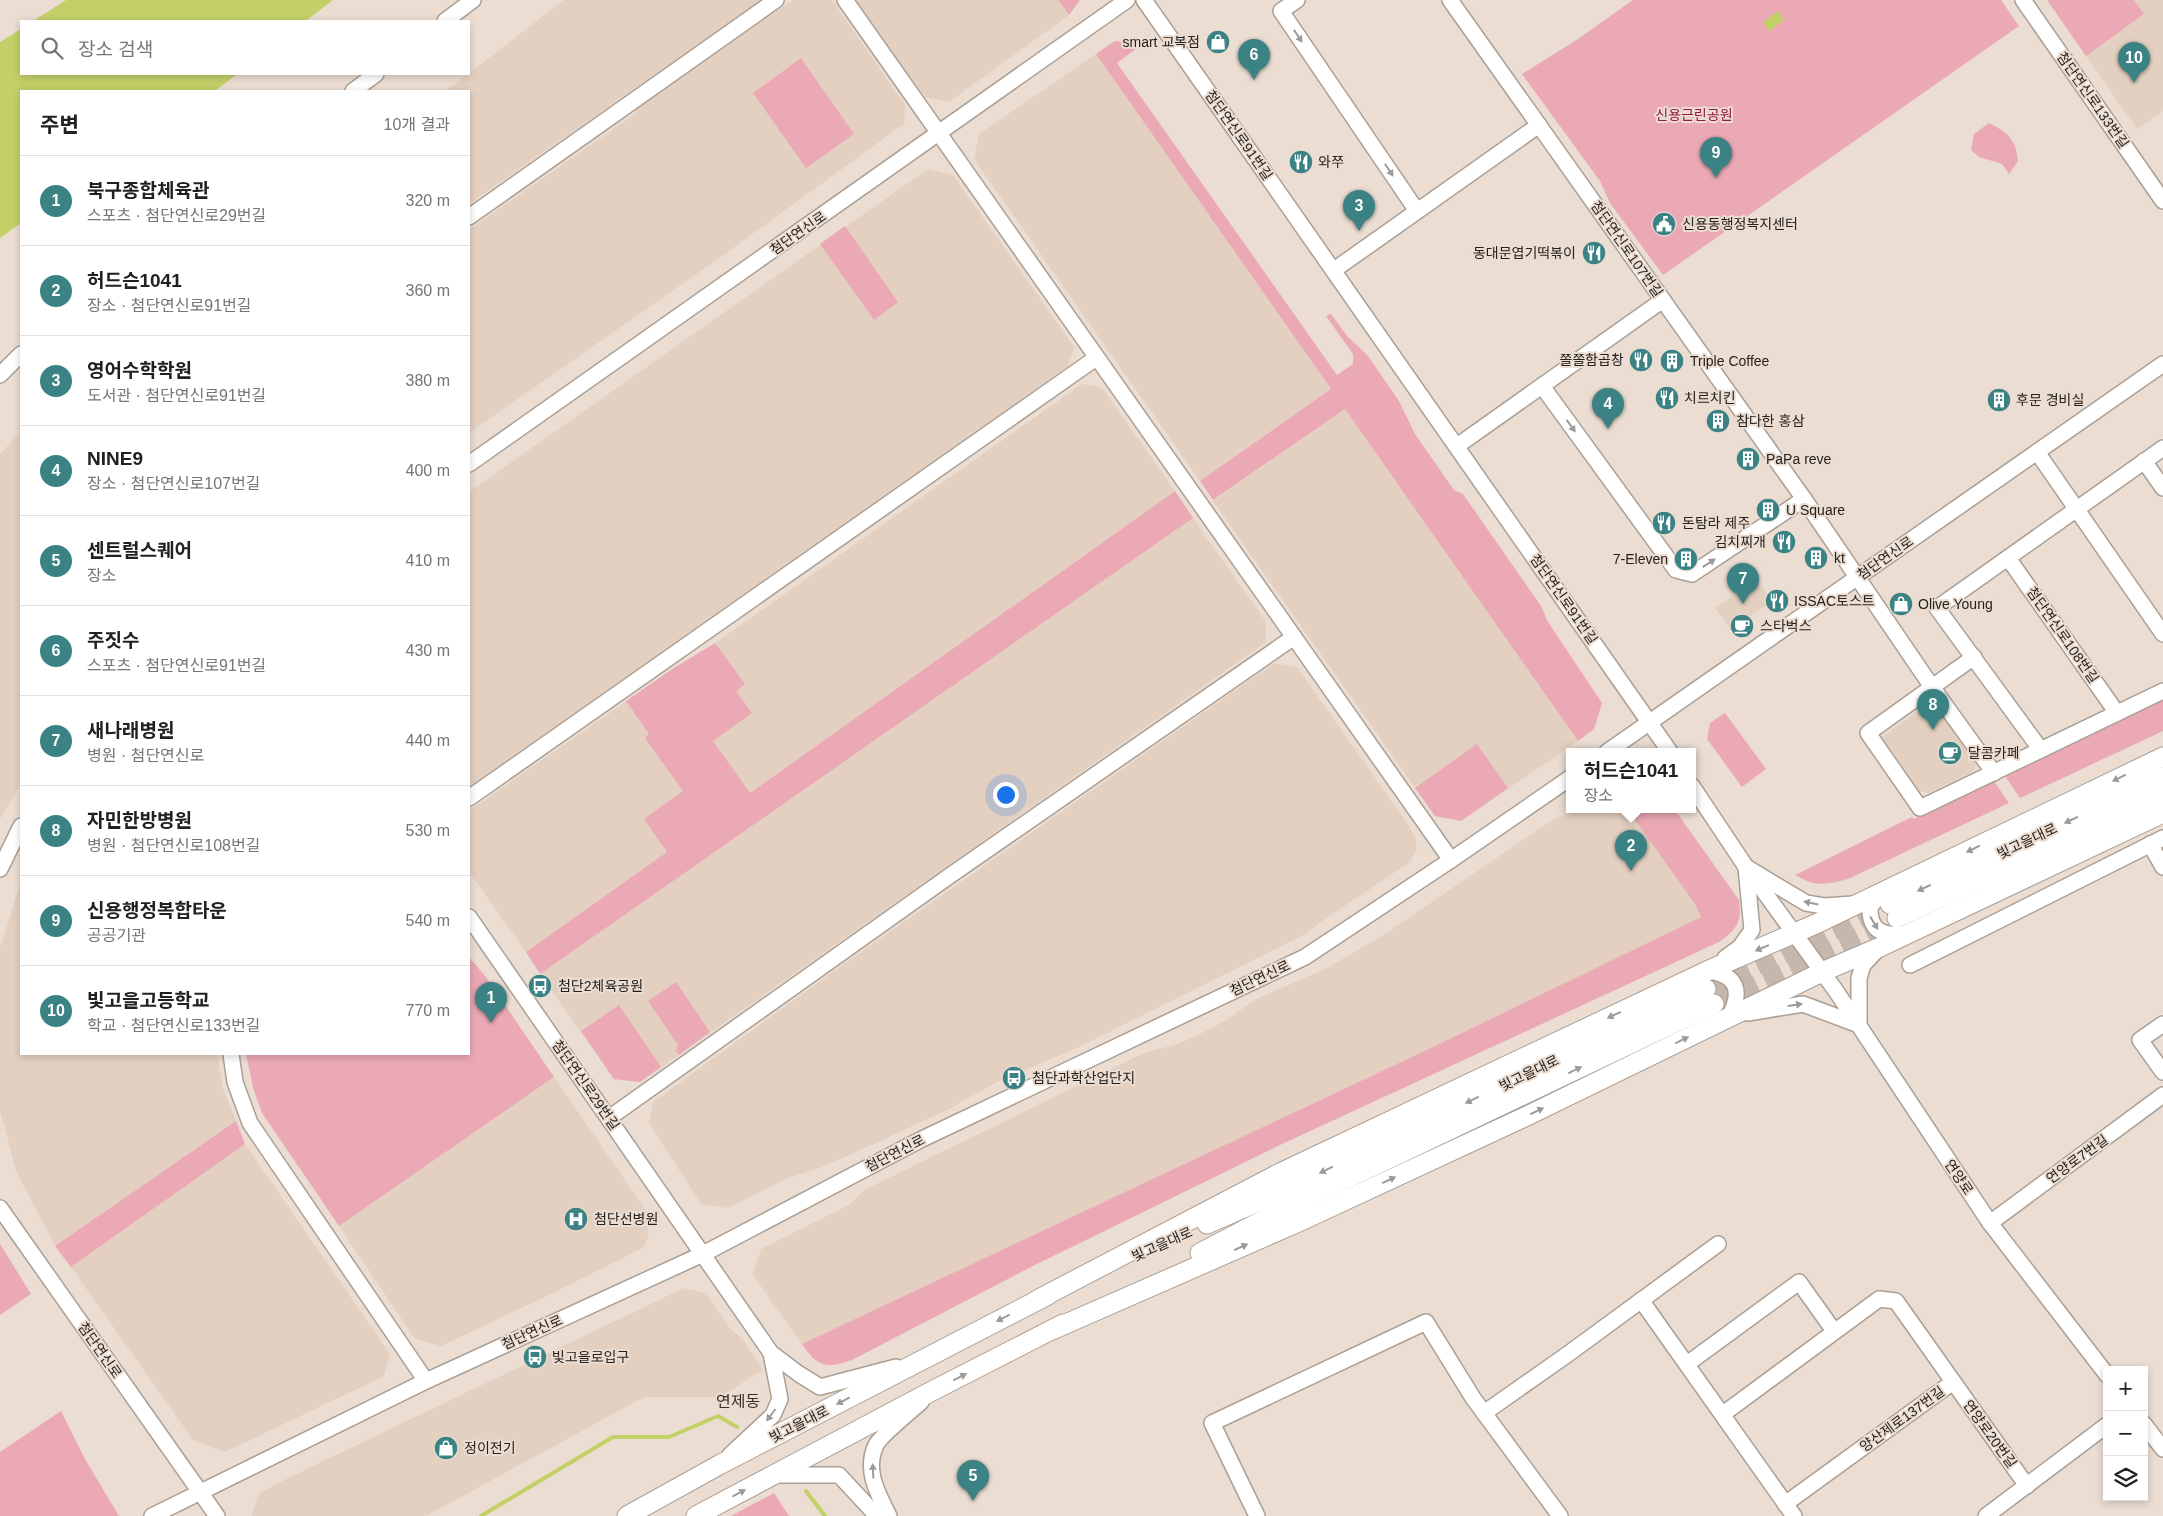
<!DOCTYPE html>
<html lang="ko">
<meta charset="utf-8">
<style>
:root{--surface:#fff;--page:#f2f2f2;--text:#202124;--muted:#757577;--line:#e0e0e0;--accent:#3a8283}
body{margin:0;font-family:Arial,"Noto Sans KR",sans-serif;background:var(--page);color:var(--text)}
.controls{position:absolute;right:15px;bottom:15px;display:grid;overflow:hidden;border-radius:0px;box-shadow:0 2px 8px #0003}
.controls button{width:45px;height:45px;display:grid;place-items:center;padding:0;border:0;border-bottom:1px solid var(--line);background:var(--surface);color:var(--text);font:25px sans-serif}
.you{position:absolute;left:1005px;top:794px;width:18px;height:18px;margin:-12px;border:4px solid #fff;border-radius:50%;background:#1a73e8;box-shadow:0 0 0 8px #1a73e833}
.badge{display:grid;place-items:center;width:32px;height:32px;border-radius:50%;background:var(--accent);color:#fff;font-size:16px;font-weight:700}
.pin{position:absolute;translate:-50% -41px;filter:drop-shadow(0 1px 2px #0008)}
.pin::after{content:'';position:absolute;top:26px;width:18px;height:15px;background:inherit;clip-path:polygon(0 0,100% 0,50% 100%)}
.popup{position:absolute;left:1566px;top:748px;width:130px;height:65px;box-sizing:border-box;display:grid;place-content:center;border-radius:0px;background:var(--surface);filter:drop-shadow(0 1px 4px #0005);font-size:16px;white-space:nowrap;color:var(--muted)}
.popup b{font-size:19px;color:var(--text)}
.popup::after{content:'';position:absolute;left:50%;top:100%;margin-left:-10px;border:10px solid transparent;border-top-color:var(--surface)}
.list{margin:0;padding:0;list-style:none}
h2{display:flex;justify-content:space-between;align-items:center;height:65px;margin:0;padding:0 20px;font-size:21px}
h2 small{font-size:16px;font-weight:400;color:var(--muted)}
.list li{display:grid;grid-template-columns:32px 1fr auto;gap:15px;align-items:center;box-sizing:border-box;height:90px;padding:0 20px;border-top:1px solid var(--line)}
.list b{display:block;font-size:19px;white-space:nowrap}
.list p{margin:0;font-size:16px;white-space:nowrap;color:var(--muted)}
.list em{font-size:16px;font-style:normal;color:var(--muted)}
.icon{flex:none;width:28px;height:28px;fill:none;stroke:currentColor;stroke-width:2;stroke-linecap:round;stroke-linejoin:round}
.map{position:relative;flex:none;width:2163px;height:1516px;overflow:hidden}
.search{position:absolute;background:var(--surface);box-shadow:0 2px 8px #0003;left:20px;top:20px;width:450px;height:55px;display:flex;align-items:center;gap:12px;box-sizing:border-box;padding:0 18px;border-radius:0px;color:var(--muted);font-size:19px}
.panel{position:absolute;background:var(--surface);box-shadow:0 2px 8px #0003;left:20px;top:90px;width:450px;height:965px;border-radius:0px}
.map>svg:first-child{display:block}
</style>
<div class="map">
<svg width="2163" height="1516" viewBox="0 0 2163 1516">
<rect width="100%" height="100%" fill="#ebddd2"/>
<!-- built -->
<g fill="#e4d0c1">
<path d="M564,0H761L469,204V91H446Z"/>
<path d="M793,0H832L905,105L904,124L718,259L469,433V230L636,113L635,110Z"/>
<path d="M854,0H1058L1069,15L949,102L925,97Z"/>
<path d="M2047,0H2163V111L2137,129Z"/>
<path d="M1096,54L1331,389L1200,481L974,159L979,134Z"/>
<path d="M928,169L953,175L1074,347L1068,366L469,787V492Z"/>
<path d="M1082,384L1095,386L1104,391L1175,491L526,952L469,872V811L674,668L711,646Z"/>
<path d="M1345,409L1578,741L1461,821L1435,816L1213,501Z"/>
<path d="M21,432V784L0,819V454Z"/>
<path d="M1193,518L1266,622V641L1262,645L640,1082L614,1079L540,974Z"/>
<path d="M1756,579L1772,601L1731,630L1715,608Z"/>
<path d="M1274,663L1297,667L1409,826L1415,836L1417,849L1410,862L1325,919L1306,934L1079,1047L997,1082L951,1108L863,1149L817,1169L790,1177L728,1208L701,1204L649,1123L653,1102L841,966Z"/>
<path d="M1929,703L1934,704L1976,764L1973,771L1970,773L1929,793L1919,791L1882,737Z"/>
<path d="M1575,810H1628L1695,904L1701,917L1435,1046L802,1344L753,1275L761,1249L849,1205L864,1190L1146,1052L1175,1045L1204,1032L1225,1021L1256,999L1325,969L1382,936L1552,820Z"/>
<path d="M21,882V1054H217L223,1089L236,1121L55,1246L16,1171L0,1110V948Z"/>
<path d="M554,1077L649,1215L648,1236L644,1247L551,1294L441,1346L415,1339L339,1226Z"/>
<path d="M245,1144L390,1354L384,1376L225,1452L193,1440L71,1267Z"/>
<path d="M684,1288L706,1293L729,1327L743,1340L763,1369L721,1397H644L426,1516H252L258,1494L282,1481Z"/>
</g>
<!-- green -->
<g fill="#eba9b5">
<path d="M1058,0H1080L1069,15Z"/>
<path d="M1633,0H2001L2019,26L1663,275L1610,203L1600,181L1522,74L1578,39Z"/>
<path d="M2047,0H2134L2144,14L2086,56Z"/>
<path d="M1115,41L1141,45L1117,63L1337,375L1353,364V354L1326,316L1331,314L1347,336L1368,356L1399,401L1415,434L1454,490L1463,494L1541,606L1548,622L1602,703L1594,729L1578,741L1345,409L1213,500L1200,481L1331,389L1096,54Z"/>
<path d="M801,58L854,134L806,168L753,93Z"/>
<path d="M1989,123C2008,133 2016,139 2018,161L2009,174L2002,164L1979,157L1971,150L1974,134Z"/>
<path d="M845,226L898,302L874,320L820,244Z"/>
<path d="M1175,491L1193,518L540,974L526,952L667,852L644,819L683,791L645,738L649,734L626,701L674,668L715,643L745,684L736,691L752,713L713,741L750,793Z"/>
<path d="M2163,701V731L2020,798L2005,776Z"/>
<path d="M1725,713L1766,769L1742,787L1707,739L1710,723Z"/>
<path d="M1477,744L1508,788L1461,821L1435,816L1415,788Z"/>
<path d="M1994,781L2009,803L1848,879C1824,885 1816,887 1795,875L1912,817L1914,819Z"/>
<path d="M1628,810H1675L1739,900C1742,922 1737,929 1719,942L1280,1145L1035,1265L852,1360C826,1369 817,1367 802,1344L1435,1046L1701,917L1695,904Z"/>
<path d="M469,957L486,977L554,1077L339,1226L262,1113L253,1088L246,1054H469Z"/>
<path d="M676,982L710,1032L679,1055L676,1051L678,1045L648,1001Z"/>
<path d="M619,1005L661,1067L640,1082L614,1079L581,1031Z"/>
<path d="M236,1121L245,1144L71,1267L55,1246Z"/>
<path d="M0,1244L31,1294L0,1315Z"/>
<path d="M61,1411L85,1459L119,1516H0V1452Z"/>
<path d="M774,1493L789,1516H731Z"/>
</g>
<!-- water -->
<g fill="#c3d068">
<path d="M66,0H333L306,21H33Z"/>
<path d="M1778,11L1784,20L1769,31L1763,22Z"/>
<path d="M21,29V74H237L215,91H21V223L0,238V42Z"/>
</g>
<g fill="none" stroke-linecap="round" stroke-linejoin="round">
<!-- stream -->
<g stroke="#c3d068" stroke-width="4">
<path d="M806,1491L825,1516"/>
<path d="M481,1516L613,1437H669L718,1416L737,1427"/>
</g>
<!-- major-tunnel -->
<g stroke="#c4b7ae" stroke-width="19" stroke-dasharray="19 9" stroke-linecap="butt">
<path d="M1706,989L1890,904"/>
<path d="M1714,1004L1897,918"/>
</g>
<!-- minor casing -->
<g stroke="#ab9e93" stroke-width="18">
<g id="minor">
<path d="M845,0L1451,860"/>
<path d="M1144,0L1670,752"/>
<path d="M1297,0L1281,11L1417,211"/>
<path d="M1450,0L1804,499L1932,687L1994,773"/>
<path d="M2023,0L2163,201"/>
<path d="M445,21L473,0"/>
<path d="M353,91L376,74"/>
<path d="M469,217L776,0"/>
<path d="M1334,270L1539,125"/>
<path d="M0,375L21,354"/>
<path d="M1542,386L1676,570L1692,574L1804,499"/>
<path d="M1457,446L1663,300"/>
<path d="M2037,452L2163,634"/>
<path d="M2144,461L2163,488"/>
<path d="M469,464L1127,0"/>
<path d="M2008,558L2117,713"/>
<path d="M1974,657L1868,733L1920,808L2163,691"/>
<path d="M2041,750L1937,608L2163,448"/>
<path d="M1607,752L2163,364"/>
<path d="M1692,786L1746,867L1836,991L1990,1223L2107,1375"/>
<path d="M469,798L1096,358"/>
<path d="M2150,844L2163,867"/>
<path d="M0,869L21,826"/>
<path d="M1881,894L1870,907C1869,932 1884,936 1906,934"/>
<path d="M469,917L771,1353L799,1374L820,1387L896,1367"/>
<path d="M1725,958L1740,947L1752,930L1746,867L1806,903L1824,906L1853,904"/>
<path d="M1910,965L2163,838"/>
<path d="M1707,971C1737,974 1743,991 1729,1017"/>
<path d="M1748,1013L1803,1004L1859,1025V978L1863,965L1877,950"/>
<path d="M2163,1024L2140,1040L2163,1072"/>
<path d="M231,1054L235,1082L250,1123L426,1381"/>
<path d="M609,1118L948,877L1294,637"/>
<path d="M0,1208L217,1516"/>
<path d="M1990,1223L2163,1095"/>
<path d="M1641,1300L1794,1516"/>
<path d="M1687,1364L1799,1282L1834,1331"/>
<path d="M1484,1413L1568,1354L1718,1244"/>
<path d="M1723,1414L1879,1299L1896,1301L2027,1486"/>
<path d="M2144,1424L2163,1449"/>
<path d="M730,1455L773,1415L780,1399L771,1353"/>
<path d="M773,1475H839L877,1516"/>
<path d="M1785,1504L1953,1382"/>
<path d="M152,1516L426,1381L703,1254L920,1140L1305,957L1451,860L1570,778"/>
<path d="M889,1516C878,1494 864,1470 876,1445C880,1436 912,1410 921,1402"/>
<path d="M1257,1516L1212,1423L1426,1322L1473,1398L1560,1516"/>
<path d="M1986,1516L2107,1425"/>
</g>
</g>
<!-- major casing -->
<g stroke="#ab9e93" stroke-width="21">
<g id="major">
<path d="M1890,904L2163,777"/>
<path d="M1897,918L2163,794"/>
<path d="M1207,1224L1287,1189L1706,989"/>
<path d="M1200,1253L1296,1203L1714,1004"/>
<path d="M1037,1300L1280,1173L1707,971L1818,923L2163,757"/>
<path d="M1052,1330L1303,1220L1529,1115L1822,972L1878,948L2163,813"/>
<path d="M627,1516L719,1465L1048,1295"/>
<path d="M696,1516L934,1390L1063,1324"/>
</g>
</g>
<!-- minor -->
<use href="#minor" stroke="#fff" stroke-width="15"/>
<!-- major -->
<use href="#major" stroke="#fff" stroke-width="19"/>
</g>
<!-- one-way arrows -->
<defs><path id="oneway-solid" d="M-6-.8H1V-3.2L6.5 0L1 3.2V.8H-6Z" transform="scale(1.25)"/></defs>
<g fill="#9d9b99">
<use href="#oneway-solid" transform="translate(1298 36) rotate(56)"/>
<use href="#oneway-solid" transform="translate(1389 170) rotate(56)"/>
<use href="#oneway-solid" transform="translate(1571 426) rotate(54)"/>
<use href="#oneway-solid" transform="translate(1709 563) rotate(-33)"/>
<use href="#oneway-solid" transform="translate(2119 778) rotate(154)"/>
<use href="#oneway-solid" transform="translate(2071 820) rotate(155)"/>
<use href="#oneway-solid" transform="translate(1973 849) rotate(154)"/>
<use href="#oneway-solid" transform="translate(1924 888) rotate(155)"/>
<use href="#oneway-solid" transform="translate(1811 903) rotate(-168)"/>
<use href="#oneway-solid" transform="translate(1874 923) rotate(59)"/>
<use href="#oneway-solid" transform="translate(1762 948) rotate(157)"/>
<use href="#oneway-solid" transform="translate(1795 1005) rotate(-8)"/>
<use href="#oneway-solid" transform="translate(1614 1015) rotate(155)"/>
<use href="#oneway-solid" transform="translate(1682 1040) rotate(-26)"/>
<use href="#oneway-solid" transform="translate(1575 1070) rotate(-26)"/>
<use href="#oneway-solid" transform="translate(1472 1100) rotate(154)"/>
<use href="#oneway-solid" transform="translate(1537 1111) rotate(-26)"/>
<use href="#oneway-solid" transform="translate(1326 1170) rotate(154)"/>
<use href="#oneway-solid" transform="translate(1389 1180) rotate(-25)"/>
<use href="#oneway-solid" transform="translate(1241 1247) rotate(-24)"/>
<use href="#oneway-solid" transform="translate(1003 1318) rotate(153)"/>
<use href="#oneway-solid" transform="translate(960 1377) rotate(-27)"/>
<use href="#oneway-solid" transform="translate(843 1401) rotate(152)"/>
<use href="#oneway-solid" transform="translate(771 1415) rotate(127)"/>
<use href="#oneway-solid" transform="translate(873 1471) rotate(-93)"/>
<use href="#oneway-solid" transform="translate(739 1493) rotate(-28)"/>
</g>
<!-- icons -->
<defs>
<g id="shop-disc" transform="scale(1.25)"><circle r="9.5" fill="#3a8283" stroke="#ebddd2"/><path d="M-5-2.5h2.3a2.7 3.5 0 0 1 5.4 0H5L5.5 6h-11ZM-1.5-2.5h3a1.5 2.3 0 0 0-3 0Z" fill="#fff"/></g>
<g id="restaurant-disc" transform="scale(1.25)"><circle r="9.5" fill="#3a8283" stroke="#ebddd2"/><path d="M-5-6h1v4h1v-4h1v4h1v-4h1v5L-1.5 .5V6h-2V.5L-5-1ZM5-6V6H3V1.5H1.5Q1.5-4 5-6Z" fill="#fff"/></g>
<g id="civic-disc" transform="scale(1.25)"><circle r="9.5" fill="#3a8283" stroke="#ebddd2"/><path d="M-.6-6.5H3V-4.5H.6V-3L4-1V1h2V6H-6V1h2V-1L-.6-3ZM-1.2 2.5V6h2.4V2.5Z" fill="#fff"/></g>
<g id="building-disc" transform="scale(1.25)"><circle r="9.5" fill="#3a8283" stroke="#ebddd2"/><path d="M-4-6H4V6H1V3H-1V6H-4ZM-2.5-4.3h1.7v1.8h-1.7ZM.8-4.3h1.7v1.8H.8ZM-2.5-1h1.7V.8h-1.7ZM.8-1h1.7V.8H.8Z" fill="#fff"/></g>
<g id="cafe-disc" transform="scale(1.25)"><circle r="9.5" fill="#3a8283" stroke="#ebddd2"/><path d="M-5.5-4.5H6V0H3Q3 3.5 0 3.5H-2.5Q-5.5 3.5-5.5 0ZM3-3.2v2h1.7v-2ZM-6 4.5H4V6H-6Z" fill="#fff"/></g>
<g id="bus-disc" transform="scale(1.25)"><circle r="9.5" fill="#3a8283" stroke="#ebddd2"/><path d="M-5-6H5V4H4V6H2V4H-2V6H-4V4H-5ZM-3.5-4V0h7V-4ZM-3.5 1.2v1.5H-2V1.2ZM2 1.2v1.5H3.5V1.2Z" fill="#fff"/></g>
<g id="hospital-disc" transform="scale(1.25)"><circle r="9.5" fill="#3a8283" stroke="#ebddd2"/><path d="M-5-5h3v3.5h4V-5h3V5h-3V1.5h-4V5h-3Z" fill="#fff"/></g>
</defs>
<g fill-rule="evenodd">
<use href="#shop-disc" x="1218" y="42"/>
<use href="#restaurant-disc" x="1301" y="162"/>
<use href="#civic-disc" x="1664" y="224"/>
<use href="#restaurant-disc" x="1594" y="253"/>
<use href="#restaurant-disc" x="1641" y="360"/>
<use href="#building-disc" x="1672" y="361"/>
<use href="#restaurant-disc" x="1667" y="398"/>
<use href="#building-disc" x="1999" y="400"/>
<use href="#building-disc" x="1718" y="421"/>
<use href="#building-disc" x="1748" y="459"/>
<use href="#building-disc" x="1768" y="510"/>
<use href="#restaurant-disc" x="1664" y="523"/>
<use href="#restaurant-disc" x="1784" y="542"/>
<use href="#building-disc" x="1816" y="558"/>
<use href="#building-disc" x="1686" y="559"/>
<use href="#restaurant-disc" x="1777" y="601"/>
<use href="#shop-disc" x="1901" y="604"/>
<use href="#cafe-disc" x="1742" y="626"/>
<use href="#cafe-disc" x="1950" y="753"/>
<use href="#bus-disc" x="540" y="986"/>
<use href="#bus-disc" x="1014" y="1078"/>
<use href="#hospital-disc" x="576" y="1219"/>
<use href="#bus-disc" x="535" y="1357"/>
<use href="#shop-disc" x="446" y="1448"/>
</g>
<g text-anchor="middle" dominant-baseline="central" stroke-width="4" stroke-linejoin="round" paint-order="stroke">
<!-- poi labels -->
<g font-size="14" fill="#26211d" stroke="#ebddd2" text-anchor="start">
<text x="1200" y="42" text-anchor="end">smart 교복점</text>
<text x="1318" y="162">와쭈</text>
<text x="1682" y="224">신용동행정복지센터</text>
<text x="1576" y="253" text-anchor="end">동대문엽기떡볶이</text>
<text x="1624" y="360" text-anchor="end">쫄쫄함곱창</text>
<text x="1690" y="361">Triple Coffee</text>
<text x="1684" y="398">치르치킨</text>
<text x="2016" y="400">후문 경비실</text>
<text x="1736" y="421">참다한 홍삼</text>
<text x="1766" y="459">PaPa reve</text>
<text x="1786" y="510">U Square</text>
<text x="1682" y="523">돈탐라 제주</text>
<text x="1766" y="542" text-anchor="end">김치찌개</text>
<text x="1834" y="558">kt</text>
<text x="1668" y="559" text-anchor="end">7-Eleven</text>
<text x="1794" y="601">ISSAC토스트</text>
<text x="1918" y="604">Olive Young</text>
<text x="1760" y="626">스타벅스</text>
<text x="1968" y="753">달콤카페</text>
<text x="558" y="986">첨단2체육공원</text>
<text x="1032" y="1078">첨단과학산업단지</text>
<text x="594" y="1219">첨단선병원</text>
<text x="552" y="1357">빛고을로입구</text>
<text x="464" y="1448">정이전기</text>
</g>
<!-- street labels -->
<g font-size="14" fill="#26211d" stroke="#ebddd2">
<text transform="translate(2093 100) rotate(55)">첨단연신로133번길</text>
<text transform="translate(1239 135) rotate(55)">첨단연신로91번길</text>
<text transform="translate(798 233) rotate(-35)">첨단연신로</text>
<text transform="translate(1627 249) rotate(55)">첨단연신로107번길</text>
<text transform="translate(1885 558) rotate(-35)">첨단연신로</text>
<text transform="translate(1564 599) rotate(55)">첨단연신로91번길</text>
<text transform="translate(2063 635) rotate(55)">첨단연신로108번길</text>
<text transform="translate(2027 841) rotate(-25)">빛고을대로</text>
<text transform="translate(1260 978) rotate(-25)">첨단연신로</text>
<text transform="translate(1529 1073) rotate(-26)">빛고을대로</text>
<text transform="translate(586 1085) rotate(55)">첨단연신로29번길</text>
<text transform="translate(895 1153) rotate(-27)">첨단연신로</text>
<text transform="translate(2077 1159) rotate(-36)">연양로7번길</text>
<text transform="translate(1959 1177) rotate(56)">연양로</text>
<text transform="translate(1162 1244) rotate(-24)">빛고을대로</text>
<text transform="translate(532 1332) rotate(-24)">첨단연신로</text>
<text transform="translate(100 1350) rotate(55)">첨단연신로</text>
<text transform="translate(1902 1419) rotate(-36)">양산제로137번길</text>
<text transform="translate(799 1424) rotate(-27)">빛고을대로</text>
<text transform="translate(1990 1434) rotate(54)">연양로20번길</text>
</g>
<!-- park labels -->
<g font-size="14" fill="#971a44" stroke="#ebddd2">
<text x="1694" y="115">신용근린공원</text>
</g>
<!-- quarter labels -->
<g font-size="16" fill="#3a2f27" stroke="#ebddd2">
<text x="738" y="1401">연제동</text>
</g>
</g>
</svg>
<div class="controls">
<button>+</button>
<button>−</button>
<button><svg class="icon" aria-label="layers" viewBox="0 0 24 24"><path d="M12 4l9 5-9 5-9-5zM3 14l9 5 9-5"/></svg></button>
</div>
<div class="you"></div>
<div class="pin badge" style="left:491px;top:1023px">1</div>
<div class="pin badge" style="left:1631px;top:871px">2</div>
<div class="popup"><b>허드슨1041</b>장소</div>
<div class="pin badge" style="left:1359px;top:231px">3</div>
<div class="pin badge" style="left:1608px;top:429px">4</div>
<div class="pin badge" style="left:973px;top:1501px">5</div>
<div class="pin badge" style="left:1254px;top:80px">6</div>
<div class="pin badge" style="left:1743px;top:604px">7</div>
<div class="pin badge" style="left:1933px;top:730px">8</div>
<div class="pin badge" style="left:1716px;top:178px">9</div>
<div class="pin badge" style="left:2134px;top:83px">10</div>
<div class="search"><svg class="icon" aria-label="search" viewBox="0 0 24 24"><circle cx="10" cy="10" r="6"/><path d="M15 15l6 6"/></svg>장소 검색</div>
<section class="panel">
<h2>주변<small>10개 결과</small></h2>
<ul class="list">
<li><span class="badge">1</span><div><b>북구종합체육관</b><p>스포츠 · 첨단연신로29번길</p></div><em>320 m</em></li>
<li><span class="badge">2</span><div><b>허드슨1041</b><p>장소 · 첨단연신로91번길</p></div><em>360 m</em></li>
<li><span class="badge">3</span><div><b>영어수학학원</b><p>도서관 · 첨단연신로91번길</p></div><em>380 m</em></li>
<li><span class="badge">4</span><div><b>NINE9</b><p>장소 · 첨단연신로107번길</p></div><em>400 m</em></li>
<li><span class="badge">5</span><div><b>센트럴스퀘어</b><p>장소</p></div><em>410 m</em></li>
<li><span class="badge">6</span><div><b>주짓수</b><p>스포츠 · 첨단연신로91번길</p></div><em>430 m</em></li>
<li><span class="badge">7</span><div><b>새나래병원</b><p>병원 · 첨단연신로</p></div><em>440 m</em></li>
<li><span class="badge">8</span><div><b>자민한방병원</b><p>병원 · 첨단연신로108번길</p></div><em>530 m</em></li>
<li><span class="badge">9</span><div><b>신용행정복합타운</b><p>공공기관</p></div><em>540 m</em></li>
<li><span class="badge">10</span><div><b>빛고을고등학교</b><p>학교 · 첨단연신로133번길</p></div><em>770 m</em></li>
</ul>
</section>
</div>
